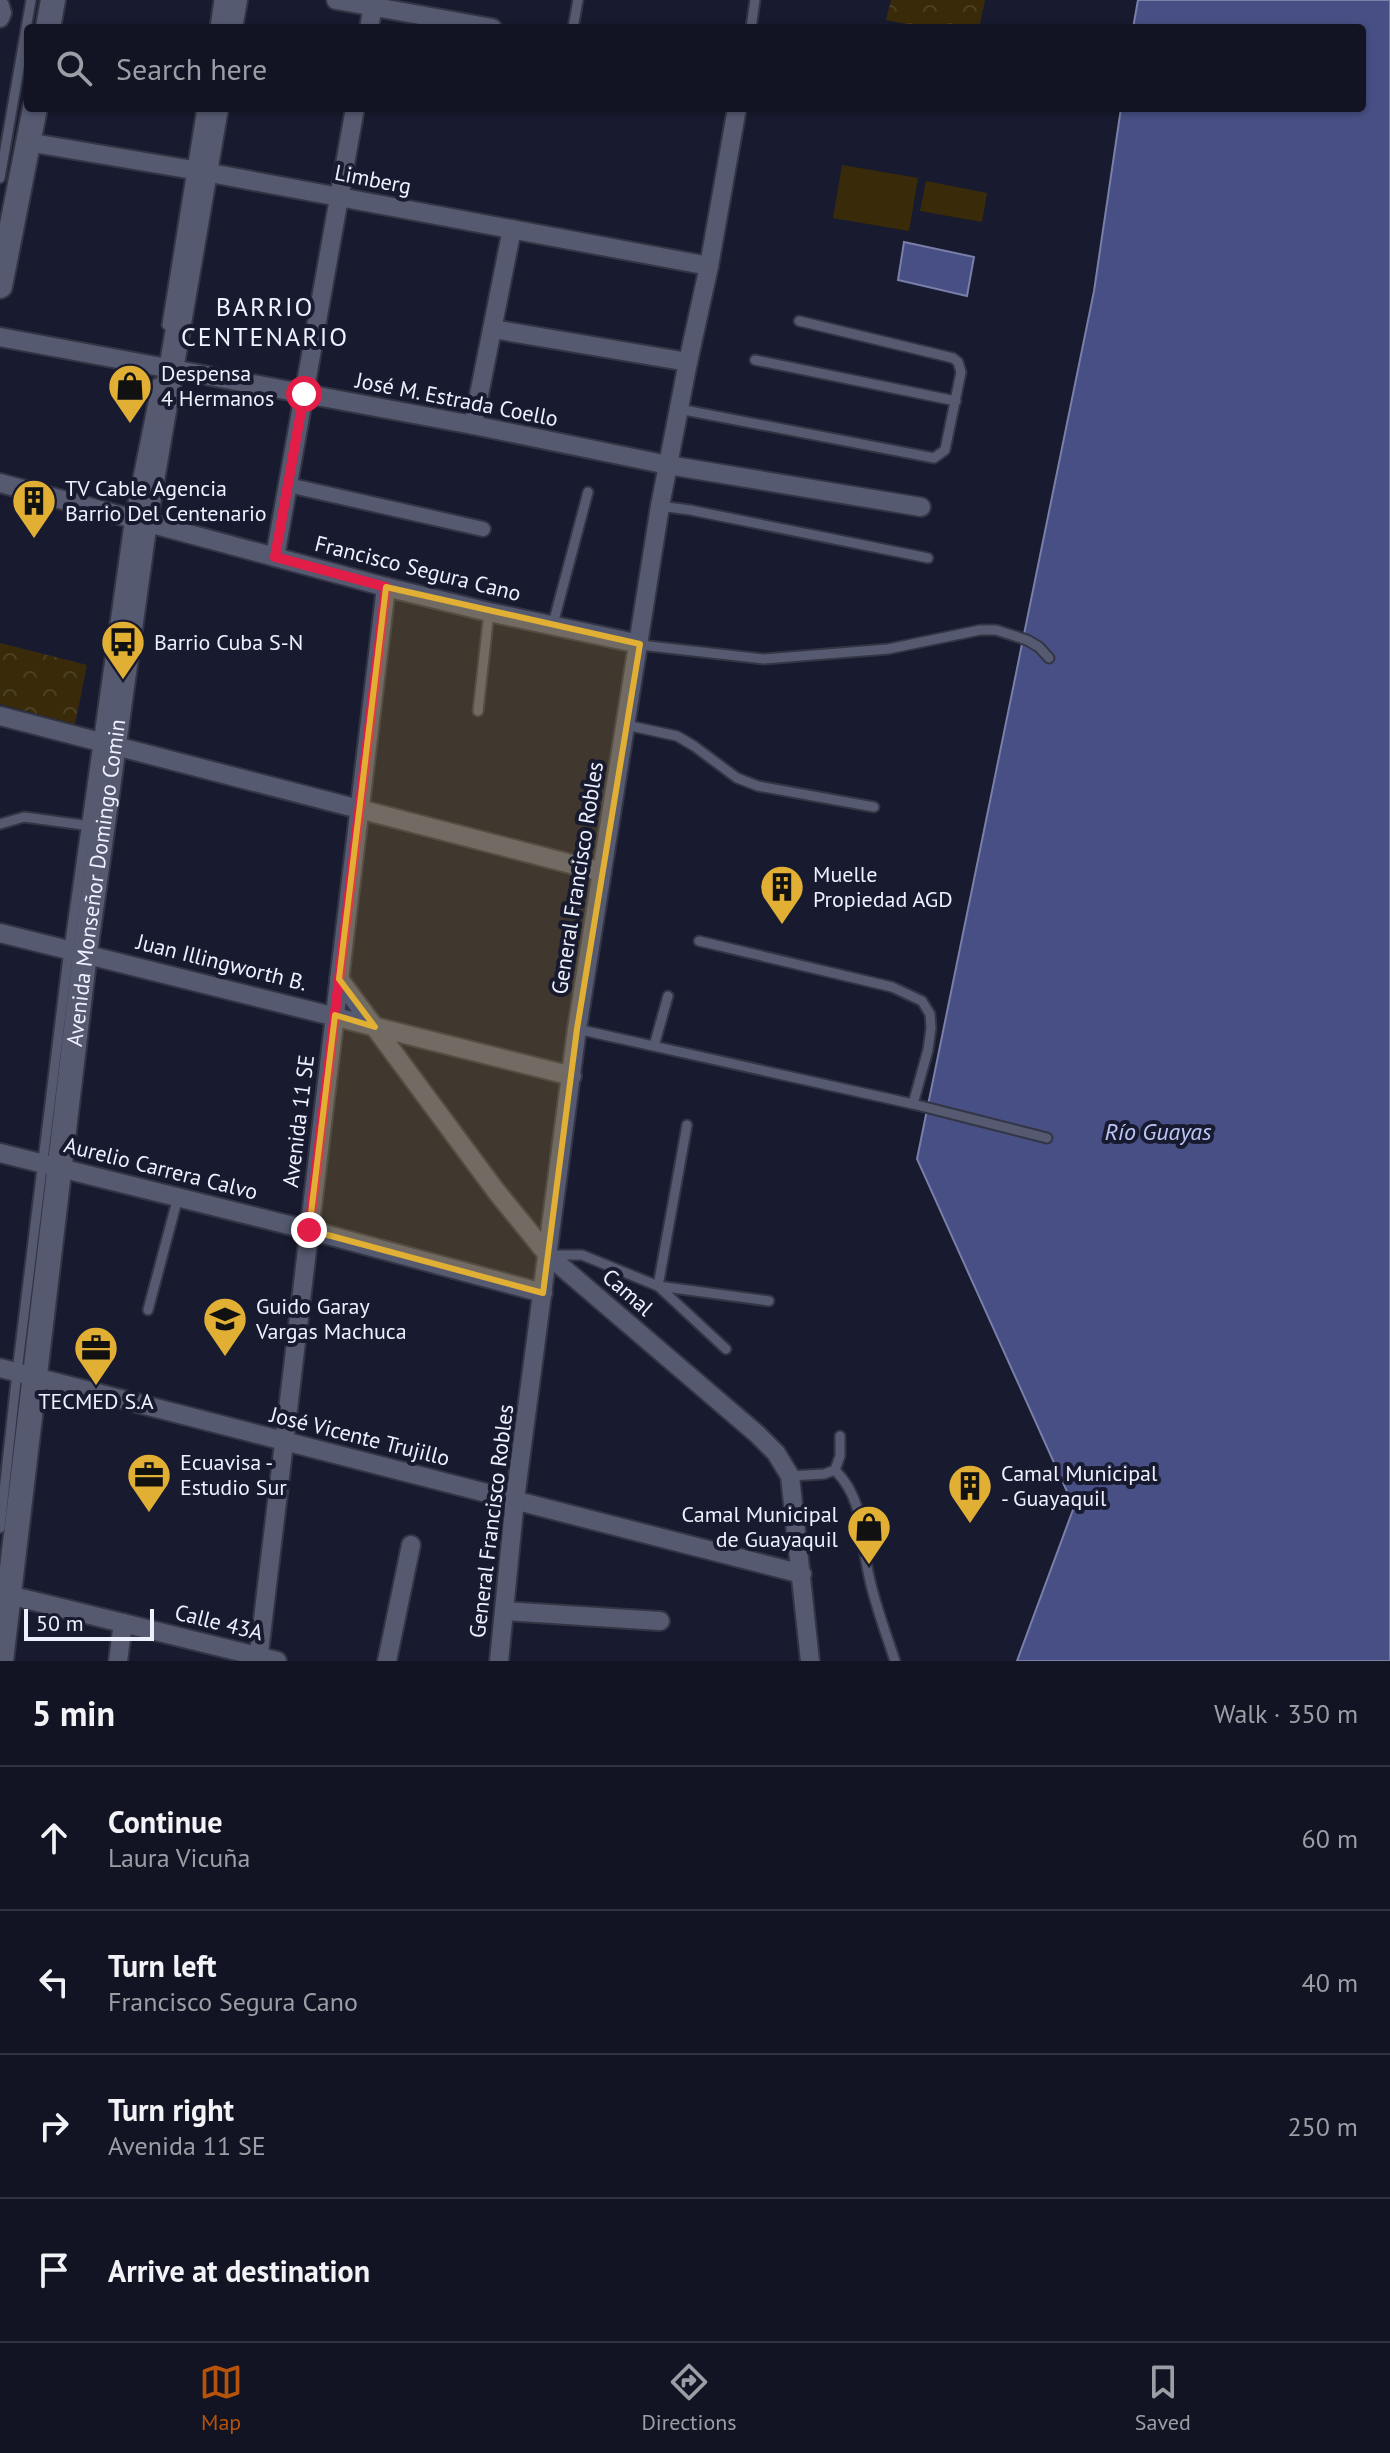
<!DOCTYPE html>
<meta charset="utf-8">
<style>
:root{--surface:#121423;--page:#1b1d2b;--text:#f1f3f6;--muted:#9c9ea6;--line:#313341;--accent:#b45309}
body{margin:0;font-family:"PT Sans",sans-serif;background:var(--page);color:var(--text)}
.scale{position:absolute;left:24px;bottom:20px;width:130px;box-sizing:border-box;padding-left:8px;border:4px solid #edf0fe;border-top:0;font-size:22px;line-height:28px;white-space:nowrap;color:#edf0fe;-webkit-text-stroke:6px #181b2f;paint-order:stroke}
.stop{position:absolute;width:24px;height:24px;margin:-18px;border:6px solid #e11d48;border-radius:50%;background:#fff}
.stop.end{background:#e11d48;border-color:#fff;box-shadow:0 2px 8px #0008}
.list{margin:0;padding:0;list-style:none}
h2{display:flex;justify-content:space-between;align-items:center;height:104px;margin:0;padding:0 32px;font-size:34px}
h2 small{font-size:26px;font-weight:400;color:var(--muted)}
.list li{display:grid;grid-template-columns:52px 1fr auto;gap:24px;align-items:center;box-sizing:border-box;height:144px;padding:0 32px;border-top:2px solid var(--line)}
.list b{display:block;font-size:30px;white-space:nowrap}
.list p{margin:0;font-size:26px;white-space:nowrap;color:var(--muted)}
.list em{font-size:26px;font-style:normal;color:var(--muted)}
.icon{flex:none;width:44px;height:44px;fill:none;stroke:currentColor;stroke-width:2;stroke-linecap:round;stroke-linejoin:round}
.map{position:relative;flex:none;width:1390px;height:1661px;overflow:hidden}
.search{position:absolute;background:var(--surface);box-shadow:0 2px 6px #0004;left:24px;right:24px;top:24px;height:88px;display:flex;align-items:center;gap:20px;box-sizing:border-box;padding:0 28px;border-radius:8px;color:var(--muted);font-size:30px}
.sheet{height:680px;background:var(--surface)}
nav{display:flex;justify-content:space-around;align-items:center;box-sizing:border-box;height:112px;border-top:2px solid var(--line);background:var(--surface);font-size:22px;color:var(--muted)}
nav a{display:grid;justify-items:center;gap:4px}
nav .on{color:var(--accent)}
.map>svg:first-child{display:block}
</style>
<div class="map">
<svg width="1390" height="1661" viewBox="0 0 1390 1661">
<defs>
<pattern id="forest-crowns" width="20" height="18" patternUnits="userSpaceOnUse" patternTransform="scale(2)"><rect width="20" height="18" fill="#392b09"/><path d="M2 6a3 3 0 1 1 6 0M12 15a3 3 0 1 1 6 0" fill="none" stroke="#4c4022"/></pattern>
</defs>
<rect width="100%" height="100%" fill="#181b2f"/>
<!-- forest -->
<g fill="url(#forest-crowns)">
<path d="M891,0H985L979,28H926L886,20Z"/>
<path d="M0,643L87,665L75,724L0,704Z"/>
</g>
<!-- pitch -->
<g fill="#392b09">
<path d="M842,165L918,178L909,231L833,218Z"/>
<path d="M926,181L987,193L982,222L920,211Z"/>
</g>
<!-- water -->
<g fill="#474f84" stroke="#797fa9" stroke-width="2">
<path d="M1138,0H1390V1661H1017L1074,1507L917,1159L1094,291L1121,108H1362V28H1133Z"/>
<path d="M904,242L974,257L967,296L898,280Z"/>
</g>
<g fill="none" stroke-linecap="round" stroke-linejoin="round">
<!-- service casing -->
<g stroke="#333544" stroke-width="13">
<g id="service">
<path d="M215,28L219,0"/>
<path d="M573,28L578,0"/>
<path d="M751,28L755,0"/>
<path d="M0,178L31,0"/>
<path d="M167,325L202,108"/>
<path d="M755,360L956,401"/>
<path d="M679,409L934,458L945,450L961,372L958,362L953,358L799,321"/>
<path d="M660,506L690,510L928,558"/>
<path d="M553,624L588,492"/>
<path d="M640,645L764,659L888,649L980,630H996L1027,640L1039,647L1049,658"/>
<path d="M478,711L489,612"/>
<path d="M626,725L677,736L694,746L737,778L758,786L874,807"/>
<path d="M0,824L24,817L91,826"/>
<path d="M699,941L892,987L922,1001L930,1014L931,1028L928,1050L913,1104"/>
<path d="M577,1029L913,1104L1047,1138"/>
<path d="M654,1046L668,996"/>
<path d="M687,1125L658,1286L726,1349"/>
<path d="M552,1255H582L658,1286L769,1301"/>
<path d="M148,1310L178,1197"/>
<path d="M835,1470C866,1502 859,1535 869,1576C875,1605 886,1633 895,1661"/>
<path d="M790,1476L824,1474L835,1470L840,1456V1436"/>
<path d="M0,1528L17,1372L69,949L130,517L157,383"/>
</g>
</g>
<!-- pedestrian casing -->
<g stroke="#333544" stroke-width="18">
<path id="pedestrian" d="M288,485L483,529"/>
</g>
<!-- minor casing -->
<g stroke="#333544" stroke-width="22">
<g id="minor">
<path d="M336,0L492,28"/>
<path d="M0,6L2,13L0,18"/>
<path d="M369,28L374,0"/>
<path d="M27,142L205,172L709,266"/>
<path d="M493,329L688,362"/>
<path d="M0,337L473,425L668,465L921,507"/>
<path d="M473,425L512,229"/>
<path d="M0,483L386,587L489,612L640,644"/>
<path d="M275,557L355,108"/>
<path d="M0,716L602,872"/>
<path d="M0,933L572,1076"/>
<path d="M339,979L496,1191L548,1255L757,1434L776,1453L790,1476L810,1661"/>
<path d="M0,1153L309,1230L543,1293"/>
<path d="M0,1368L802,1574"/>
<path d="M9,1595L277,1661"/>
<path d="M504,1611L660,1621"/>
<path d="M118,1661L123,1623"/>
<path d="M258,1661L386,587"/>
<path d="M387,1661L411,1545"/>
<path d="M499,1661L515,1499L577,1029L660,506L688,362L709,266L737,108"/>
</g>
</g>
<!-- secondary casing -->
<g stroke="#333544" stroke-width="28">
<g id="secondary">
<path d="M48,28L53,0"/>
<path d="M230,28L235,0"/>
<path d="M0,286L35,108"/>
<path id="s1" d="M1,1661L85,953L145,521L216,108"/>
</g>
</g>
<!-- service -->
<use href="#service" stroke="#555a71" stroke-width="9"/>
<!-- pedestrian -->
<use href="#pedestrian" stroke="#555a71" stroke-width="14"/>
<!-- minor -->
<use href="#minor" stroke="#555a71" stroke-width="18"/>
<!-- secondary -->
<use href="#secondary" stroke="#555a71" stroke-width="24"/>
</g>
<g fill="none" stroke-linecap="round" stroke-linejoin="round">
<!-- route -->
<path stroke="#e11d48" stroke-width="10" d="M304,394L275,557L386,587L309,1230"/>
</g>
<!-- marked area -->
<path fill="#e1af34" fill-opacity="0.2" stroke="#e1af34" stroke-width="6" stroke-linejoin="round" d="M386,587L640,644L577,1029L543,1293L309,1230L335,1015L375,1027L339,979Z"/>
<!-- icons -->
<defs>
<g id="shop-pin" transform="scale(2.3)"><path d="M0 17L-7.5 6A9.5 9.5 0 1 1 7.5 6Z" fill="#e1af34" stroke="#181b2f"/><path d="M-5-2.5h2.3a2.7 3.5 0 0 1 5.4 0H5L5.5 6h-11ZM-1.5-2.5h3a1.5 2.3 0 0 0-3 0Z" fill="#111"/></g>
<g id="building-pin" transform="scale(2.3)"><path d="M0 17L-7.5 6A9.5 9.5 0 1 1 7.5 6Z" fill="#e1af34" stroke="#181b2f"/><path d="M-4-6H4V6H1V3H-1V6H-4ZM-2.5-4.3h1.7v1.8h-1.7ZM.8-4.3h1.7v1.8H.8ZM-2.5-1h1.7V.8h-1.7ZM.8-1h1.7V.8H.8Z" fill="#111"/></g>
<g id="bus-pin" transform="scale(2.3)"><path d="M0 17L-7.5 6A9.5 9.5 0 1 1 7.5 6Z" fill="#e1af34" stroke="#181b2f"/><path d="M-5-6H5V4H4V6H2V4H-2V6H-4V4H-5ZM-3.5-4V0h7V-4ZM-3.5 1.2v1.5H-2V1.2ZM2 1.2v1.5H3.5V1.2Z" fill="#111"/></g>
<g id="school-pin" transform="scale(2.3)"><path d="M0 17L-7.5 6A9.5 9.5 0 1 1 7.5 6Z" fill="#e1af34" stroke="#181b2f"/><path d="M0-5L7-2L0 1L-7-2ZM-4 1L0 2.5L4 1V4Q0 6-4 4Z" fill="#111"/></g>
<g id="office-pin" transform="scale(2.3)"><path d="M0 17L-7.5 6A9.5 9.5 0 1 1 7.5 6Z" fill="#e1af34" stroke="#181b2f"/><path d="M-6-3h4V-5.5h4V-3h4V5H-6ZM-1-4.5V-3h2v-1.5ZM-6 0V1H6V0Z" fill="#111"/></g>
</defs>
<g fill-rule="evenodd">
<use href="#shop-pin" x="130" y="386"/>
<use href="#building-pin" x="34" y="501"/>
<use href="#bus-pin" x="123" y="642"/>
<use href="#building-pin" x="782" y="887"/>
<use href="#school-pin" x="225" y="1319"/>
<use href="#office-pin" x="96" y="1348"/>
<use href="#office-pin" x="149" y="1475"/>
<use href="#building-pin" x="970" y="1486"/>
<use href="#shop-pin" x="869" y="1527"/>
</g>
<g text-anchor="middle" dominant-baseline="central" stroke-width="8" stroke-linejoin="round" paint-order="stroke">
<!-- street labels -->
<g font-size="22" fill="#edf0fe" stroke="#181b2f">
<text transform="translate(373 179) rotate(11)">Limberg</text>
<text transform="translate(457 399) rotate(11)">José M. Estrada Coello</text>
<text transform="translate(418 568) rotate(14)">Francisco Segura Cano</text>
<text transform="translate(577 878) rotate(-81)">General Francisco Robles</text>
<text stroke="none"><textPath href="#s1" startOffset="784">Avenida Monseñor Domingo Comin</textPath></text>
<text transform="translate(222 962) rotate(14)">Juan Illingworth B.</text>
<text transform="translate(298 1121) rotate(-83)">Avenida 11 SE</text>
<text transform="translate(161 1168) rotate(14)">Aurelio Carrera Calvo</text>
<text transform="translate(628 1292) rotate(41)">Camal</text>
<text transform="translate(360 1436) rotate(14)">José Vicente Trujillo</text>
<text transform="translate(491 1521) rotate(-83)">General Francisco Robles</text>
<text transform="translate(219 1622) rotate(14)">Calle 43A</text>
</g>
<!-- poi labels -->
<g font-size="22" fill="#edf0fe" stroke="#181b2f" text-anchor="start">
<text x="161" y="373">Despensa<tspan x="161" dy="25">4 Hermanos</tspan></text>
<text x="65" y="488">TV Cable Agencia<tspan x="65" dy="25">Barrio Del Centenario</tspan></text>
<text x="154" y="642">Barrio Cuba S-N</text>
<text x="813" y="874">Muelle<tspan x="813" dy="25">Propiedad AGD</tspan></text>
<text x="256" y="1306">Guido Garay<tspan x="256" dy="25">Vargas Machuca</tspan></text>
<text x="96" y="1401" text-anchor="middle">TECMED S.A</text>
<text x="180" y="1462">Ecuavisa -<tspan x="180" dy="25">Estudio Sur</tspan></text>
<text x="1001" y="1473">Camal Municipal<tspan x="1001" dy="25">- Guayaquil</tspan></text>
<text x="838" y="1514" text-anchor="end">Camal Municipal<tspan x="838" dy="25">de Guayaquil</tspan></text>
</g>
<!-- water labels -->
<g font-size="24" font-style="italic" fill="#bbc6f7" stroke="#181b2f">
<text x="1158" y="1131">Río Guayas</text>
</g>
<!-- quarter labels -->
<g font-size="26" letter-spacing="2" fill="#edf0fe" stroke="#181b2f">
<text x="265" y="306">BARRIO<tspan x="265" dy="30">CENTENARIO</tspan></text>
</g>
</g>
</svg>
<div class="scale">50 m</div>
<div class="stop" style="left:304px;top:394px"></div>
<div class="stop end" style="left:309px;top:1230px"></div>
<div class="search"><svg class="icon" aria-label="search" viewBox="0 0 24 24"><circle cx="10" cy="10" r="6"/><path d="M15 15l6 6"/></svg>Search here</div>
</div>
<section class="sheet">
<h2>5 min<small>Walk · 350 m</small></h2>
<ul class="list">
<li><svg class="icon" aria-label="ahead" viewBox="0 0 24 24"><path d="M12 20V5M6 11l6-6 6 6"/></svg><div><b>Continue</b><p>Laura Vicuña</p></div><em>60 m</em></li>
<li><svg class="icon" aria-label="left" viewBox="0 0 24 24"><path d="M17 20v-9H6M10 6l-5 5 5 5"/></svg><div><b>Turn left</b><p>Francisco Segura Cano</p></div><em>40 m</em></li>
<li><svg class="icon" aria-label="right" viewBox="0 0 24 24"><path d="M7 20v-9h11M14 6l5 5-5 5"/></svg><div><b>Turn right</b><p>Avenida 11 SE</p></div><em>250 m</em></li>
<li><svg class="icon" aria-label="arrive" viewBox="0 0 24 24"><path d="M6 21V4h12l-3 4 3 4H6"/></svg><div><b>Arrive at destination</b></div></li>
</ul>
</section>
<nav>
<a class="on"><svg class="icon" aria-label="map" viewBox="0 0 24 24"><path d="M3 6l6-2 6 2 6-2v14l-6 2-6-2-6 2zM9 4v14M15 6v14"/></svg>Map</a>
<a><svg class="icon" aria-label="directions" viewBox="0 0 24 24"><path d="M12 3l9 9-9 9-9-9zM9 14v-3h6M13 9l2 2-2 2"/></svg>Directions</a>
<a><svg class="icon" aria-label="saved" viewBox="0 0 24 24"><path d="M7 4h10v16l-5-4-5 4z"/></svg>Saved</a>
</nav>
